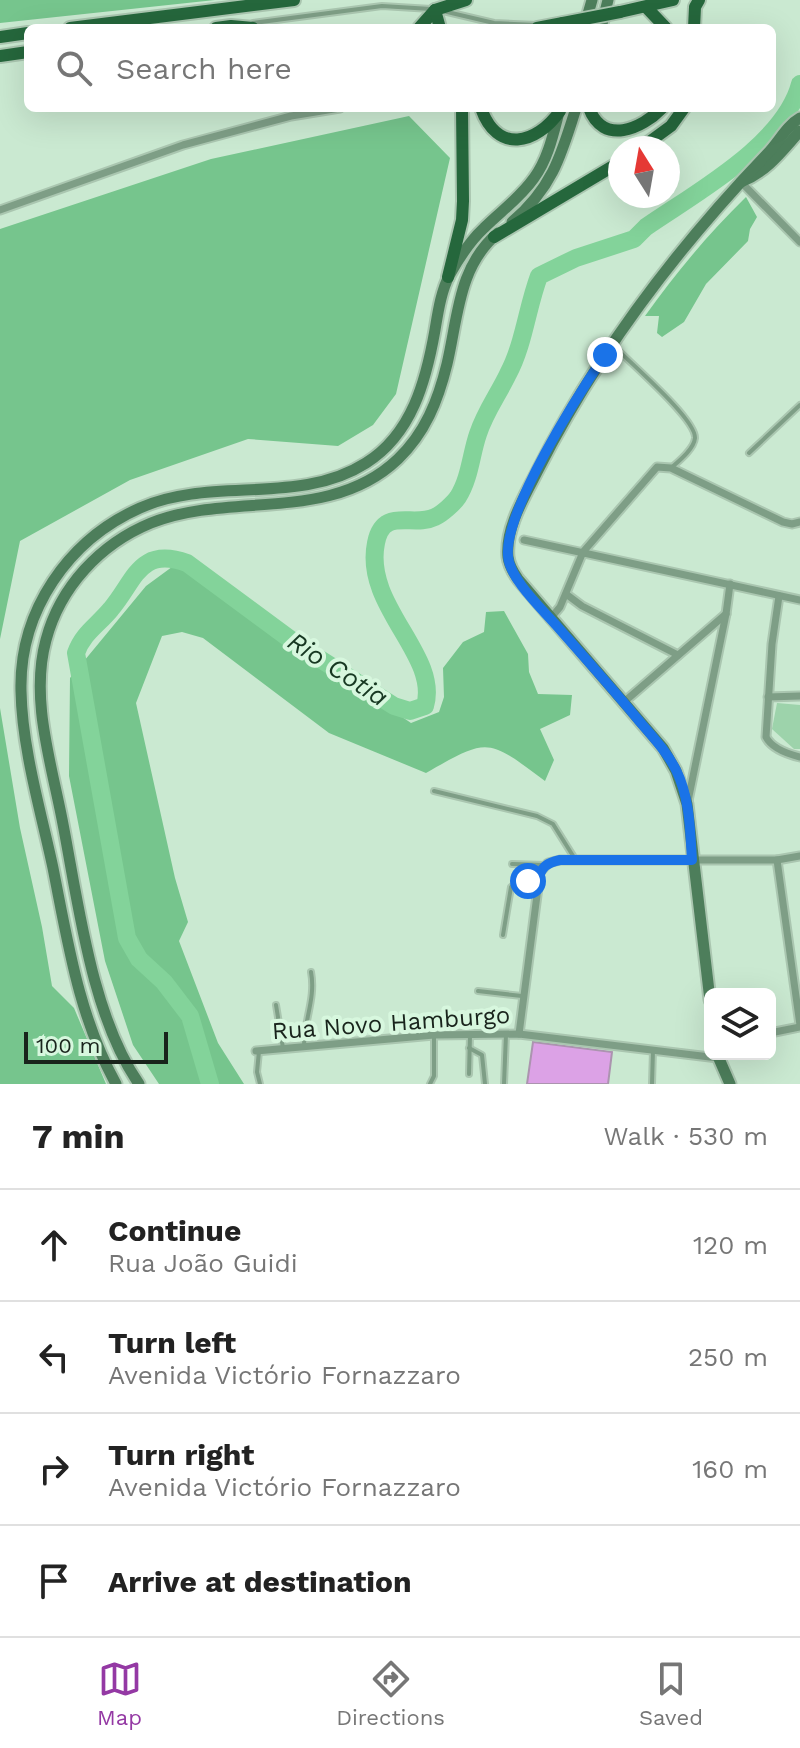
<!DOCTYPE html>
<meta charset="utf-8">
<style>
:root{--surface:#fff;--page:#f6f6f6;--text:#222;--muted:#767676;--line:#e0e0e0;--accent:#9439a4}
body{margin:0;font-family:"Work Sans",sans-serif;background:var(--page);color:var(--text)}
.controls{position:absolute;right:24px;bottom:24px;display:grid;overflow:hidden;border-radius:12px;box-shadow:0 8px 32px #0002}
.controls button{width:72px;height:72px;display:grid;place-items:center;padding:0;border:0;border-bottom:2px solid var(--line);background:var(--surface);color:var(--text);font:40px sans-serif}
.compass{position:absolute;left:608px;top:136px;width:72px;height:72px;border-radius:50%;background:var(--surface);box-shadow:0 8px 32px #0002;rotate:349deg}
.scale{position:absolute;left:24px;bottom:20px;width:144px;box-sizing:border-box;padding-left:8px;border:4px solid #19241c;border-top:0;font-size:22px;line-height:28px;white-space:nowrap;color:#19241c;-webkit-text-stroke:6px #d7f7de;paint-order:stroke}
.stop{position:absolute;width:24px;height:24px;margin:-18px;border:6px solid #1a73e8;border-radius:50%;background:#fff}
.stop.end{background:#1a73e8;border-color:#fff;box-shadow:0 2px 8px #0008}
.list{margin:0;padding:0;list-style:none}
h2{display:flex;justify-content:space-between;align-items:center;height:104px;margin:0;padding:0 32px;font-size:34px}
h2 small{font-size:26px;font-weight:400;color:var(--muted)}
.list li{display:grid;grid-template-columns:52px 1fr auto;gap:24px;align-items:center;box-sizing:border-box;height:112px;padding:0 32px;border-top:2px solid var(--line)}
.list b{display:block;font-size:30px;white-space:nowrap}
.list p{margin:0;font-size:26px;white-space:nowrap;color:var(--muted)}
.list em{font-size:26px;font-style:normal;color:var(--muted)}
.icon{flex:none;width:44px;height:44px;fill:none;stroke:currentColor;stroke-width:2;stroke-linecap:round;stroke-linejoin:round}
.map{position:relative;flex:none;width:800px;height:1084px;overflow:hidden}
.search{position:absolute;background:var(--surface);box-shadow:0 8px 32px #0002;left:24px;right:24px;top:24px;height:88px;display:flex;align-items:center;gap:20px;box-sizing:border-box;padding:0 28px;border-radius:12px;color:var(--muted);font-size:30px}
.sheet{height:552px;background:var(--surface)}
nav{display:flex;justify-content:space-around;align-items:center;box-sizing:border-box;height:112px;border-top:2px solid var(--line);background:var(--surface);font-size:22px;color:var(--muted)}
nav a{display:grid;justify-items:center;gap:4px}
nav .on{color:var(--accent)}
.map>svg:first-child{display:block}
</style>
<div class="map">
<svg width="800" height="1084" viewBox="0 0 800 1084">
<rect width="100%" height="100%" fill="#cae9d1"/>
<!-- green -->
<path fill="#9dd3ab" d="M777,703L800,705V749H794L772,729Z"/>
<!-- forest -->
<g fill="#76c58d">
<path d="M0,0H215L0,23Z"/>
<path d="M409,116L450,158L396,394L373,425L338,446L248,439L130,480L20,541L0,639V229L211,159Z"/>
<path d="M746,197L757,217L750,229L748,241L706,284L684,322L662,337L657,333L659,316H645C676,273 708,234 746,197Z"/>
<path d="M176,564L411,723L439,712L444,697L443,668L463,642L484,632L486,612L504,611L528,654L529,672L538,694L572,695L570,715L540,729L554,760L545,781C487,738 489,737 426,773L329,733L203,638L182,632L162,636L136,703L175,878L188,922L179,941L218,1043L244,1084H159L133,1045L105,961L69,776L70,678L146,586Z"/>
<path d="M0,708L20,828L42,927L52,986L74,1008L106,1084H0Z"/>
</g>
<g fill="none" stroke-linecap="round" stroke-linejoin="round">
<!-- river -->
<path stroke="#83d39a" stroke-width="18" d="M210,1084L190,1016L164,982L139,959L127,938L76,653C83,633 98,625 111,609C135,581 139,546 187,563L298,645L394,706L410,711L425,706C440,655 363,606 376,543C383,506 413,528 435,517C442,514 454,503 458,497C470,478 471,454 478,434C485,412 498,395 508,374C524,344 527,308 539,276L576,258L634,239L646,227C695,193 784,145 800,84"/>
</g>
<!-- building -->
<path fill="#dca2e6" stroke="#ab94af" stroke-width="2" d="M533,1042L612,1052L608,1084H527Z"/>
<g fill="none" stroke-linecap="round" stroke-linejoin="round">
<!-- lane casing -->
<g stroke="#aac6b0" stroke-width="8">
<g id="lane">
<path d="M443,11L494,23L537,25"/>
<path d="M253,23L382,6L431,9"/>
<path d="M615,347C630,363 696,419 695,438C694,449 679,461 671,468"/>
<path d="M749,453L800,405"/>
<path d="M434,791L537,816L553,824L575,859"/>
<path d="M512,864L545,865"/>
<path d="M503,935L511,887L517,882L538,881"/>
<path d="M478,991L522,996"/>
<path d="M276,1005L283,1048"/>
<path d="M304,1046C304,1020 316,998 311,972"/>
<path d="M469,1048L482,1055L485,1084"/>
<path d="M259,1051L257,1072L260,1084"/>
<path d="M469,1074L470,1035"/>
<path d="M430,1084L434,1076V1035"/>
<path d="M504,1084L506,1034"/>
<path d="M652,1084L653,1050"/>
</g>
</g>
<!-- street casing -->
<g stroke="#aac6b0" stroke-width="11">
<g id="street">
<path d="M741,182L800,242"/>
<path d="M0,210L183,145L291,116L340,108"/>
<path d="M524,540L800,600"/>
<path d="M566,594L582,606L678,655"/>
<path d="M779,596L772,644L766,737C772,749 788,754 800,757"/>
<path d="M550,619L560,607L583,552L657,467L671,468L783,522L792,524L800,522"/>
<path d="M768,697L800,696"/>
<path d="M624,702L726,614"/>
<path d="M688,801L726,614L730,584"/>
<path d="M777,860L800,1025"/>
<path d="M770,1033L800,1027"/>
<path d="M519,1034L540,872L548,863L560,860H777L800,856"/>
<path d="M256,1051L434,1035L519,1034L718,1058"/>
</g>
</g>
<!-- secondary casing -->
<g stroke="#aac6b0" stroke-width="15">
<g id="secondary">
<path d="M584,28L592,0"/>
<path d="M601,28L608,0"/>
<path d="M741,182C768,171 782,151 800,131"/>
<path d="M512,222C552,188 561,156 576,108"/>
<path d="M710,1000L687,804L676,771L663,748L518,579C513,572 509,565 508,557C505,528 525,496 537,472C596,355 677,248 767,154C779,142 786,126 800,118"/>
<path d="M717,1054L730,1084"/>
<path d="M116,1084C79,1017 68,943 53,868C41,812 22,748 21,691C19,611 68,540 140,508C211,476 299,506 366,463C412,434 426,381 435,330C438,312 441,291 450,274C459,258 470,241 484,228C501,211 520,198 534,178C548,159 553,135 559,112"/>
<path d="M139,1084C91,1015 78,900 62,819C51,762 30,698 46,640C60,587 100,544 151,523C231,491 330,524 398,459C425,433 438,401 447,364C458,318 458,266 498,233"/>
</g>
</g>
<!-- primary casing -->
<g stroke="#aac6b0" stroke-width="16">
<g id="primary">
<path d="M646,7L666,28"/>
<path d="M620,12L673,0"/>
<path d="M70,28L294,0"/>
<path d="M216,28L231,26L253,28"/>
<path d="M419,28L435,10"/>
<path d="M440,28L435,10L466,0"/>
<path d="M537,28L563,23"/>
<path d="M694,28L695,7L699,0"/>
<path d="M0,37L28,33"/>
<path d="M0,56L28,52"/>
<path d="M481,108C497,154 536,145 560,111"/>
<path d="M589,108C603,146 642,129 662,108"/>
<path d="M641,148L671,126L684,108"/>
<path d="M494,237L620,162"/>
<path d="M448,277L462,220L463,201L462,108"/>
</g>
</g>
<!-- lane -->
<use href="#lane" stroke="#7e9e86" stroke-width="4"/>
<!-- street -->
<use href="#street" stroke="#7e9e86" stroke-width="7"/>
<!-- secondary -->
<use href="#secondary" stroke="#4d7e5b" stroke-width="11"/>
<!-- primary -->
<use href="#primary" stroke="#25673c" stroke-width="12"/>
<!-- primary-bridge casing -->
<g stroke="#aac6b0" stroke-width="16" stroke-linecap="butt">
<path id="primary-bridge" d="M563,23L620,12"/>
</g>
<!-- primary-bridge -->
<use href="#primary-bridge" stroke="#25673c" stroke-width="12"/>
</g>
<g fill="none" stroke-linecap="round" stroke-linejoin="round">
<!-- route -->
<path stroke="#1a73e8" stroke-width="10" d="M528,881H538C541,867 546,863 560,860H692C690,830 690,798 676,770C667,752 653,737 640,722C613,689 584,657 556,625C542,609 509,578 508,556C504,511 578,395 605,355"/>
</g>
<g text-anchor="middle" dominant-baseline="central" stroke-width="8" stroke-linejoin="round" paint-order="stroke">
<!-- street labels -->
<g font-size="24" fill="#19241c" stroke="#d7f7de">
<text transform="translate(391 1023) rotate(-4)">Rua Novo Hamburgo</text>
</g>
<!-- water labels -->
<g font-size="26" font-style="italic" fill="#173822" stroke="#d7f7de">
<text transform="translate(338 669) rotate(33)">Rio Cotia</text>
</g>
</g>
</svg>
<div class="controls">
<button><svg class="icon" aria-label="layers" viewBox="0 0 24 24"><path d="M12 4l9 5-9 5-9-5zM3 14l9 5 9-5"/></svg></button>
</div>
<svg class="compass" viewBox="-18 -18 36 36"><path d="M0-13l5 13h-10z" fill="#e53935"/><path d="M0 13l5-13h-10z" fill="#767676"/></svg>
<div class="scale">100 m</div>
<div class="stop" style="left:528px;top:881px"></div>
<div class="stop end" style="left:605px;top:355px"></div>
<div class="search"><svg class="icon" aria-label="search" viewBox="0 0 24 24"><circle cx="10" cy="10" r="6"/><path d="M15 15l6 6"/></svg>Search here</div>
</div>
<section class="sheet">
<h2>7 min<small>Walk · 530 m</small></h2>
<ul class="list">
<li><svg class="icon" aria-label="ahead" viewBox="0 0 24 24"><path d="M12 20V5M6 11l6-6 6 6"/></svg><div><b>Continue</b><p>Rua João Guidi</p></div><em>120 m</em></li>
<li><svg class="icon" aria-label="left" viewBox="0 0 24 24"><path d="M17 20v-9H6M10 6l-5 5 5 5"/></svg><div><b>Turn left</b><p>Avenida Victório Fornazzaro</p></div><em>250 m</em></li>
<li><svg class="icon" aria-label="right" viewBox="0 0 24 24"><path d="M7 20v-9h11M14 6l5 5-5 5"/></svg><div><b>Turn right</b><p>Avenida Victório Fornazzaro</p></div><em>160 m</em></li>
<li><svg class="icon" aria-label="arrive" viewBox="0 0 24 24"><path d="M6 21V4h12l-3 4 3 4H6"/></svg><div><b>Arrive at destination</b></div></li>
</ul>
</section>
<nav>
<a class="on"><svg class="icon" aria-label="map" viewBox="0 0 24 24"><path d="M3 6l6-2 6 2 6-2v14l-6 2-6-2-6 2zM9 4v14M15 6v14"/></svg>Map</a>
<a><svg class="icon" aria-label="directions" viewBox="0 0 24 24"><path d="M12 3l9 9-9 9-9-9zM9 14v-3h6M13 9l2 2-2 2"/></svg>Directions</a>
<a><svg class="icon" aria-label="saved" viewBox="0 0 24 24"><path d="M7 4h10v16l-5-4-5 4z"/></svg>Saved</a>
</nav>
